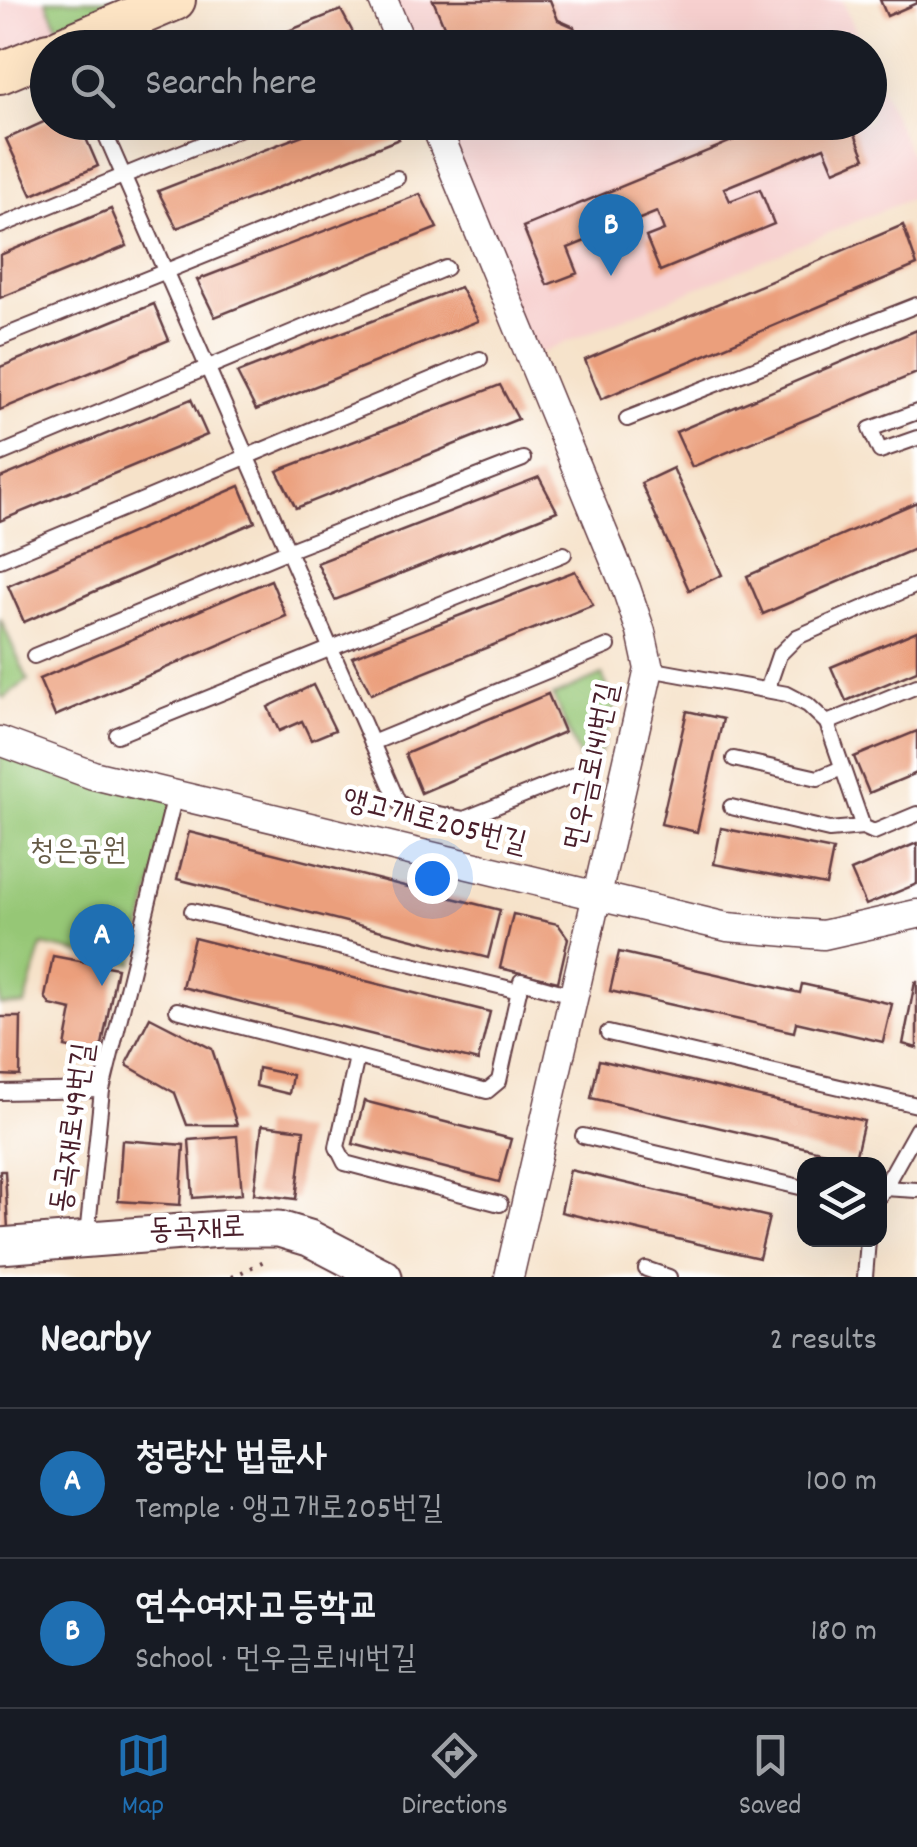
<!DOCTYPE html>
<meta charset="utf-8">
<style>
:root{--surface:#171b24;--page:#20242c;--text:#f1f3f6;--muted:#9ea1a6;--line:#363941;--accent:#1f6fb2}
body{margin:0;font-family:Dekko,"Poor Story",sans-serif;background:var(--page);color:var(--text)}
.controls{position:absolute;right:30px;bottom:30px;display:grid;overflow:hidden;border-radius:20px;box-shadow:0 10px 40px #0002}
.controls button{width:90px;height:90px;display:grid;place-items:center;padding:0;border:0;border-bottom:2px solid var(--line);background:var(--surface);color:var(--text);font:50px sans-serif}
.you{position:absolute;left:432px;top:878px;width:35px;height:35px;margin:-25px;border:8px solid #fff;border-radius:50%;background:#1a73e8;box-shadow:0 0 0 15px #1a73e833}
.badge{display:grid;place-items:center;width:65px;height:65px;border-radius:50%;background:var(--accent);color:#fff;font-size:32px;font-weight:700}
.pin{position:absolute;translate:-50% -82px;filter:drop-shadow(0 2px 5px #0008)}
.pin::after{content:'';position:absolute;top:52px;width:35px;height:30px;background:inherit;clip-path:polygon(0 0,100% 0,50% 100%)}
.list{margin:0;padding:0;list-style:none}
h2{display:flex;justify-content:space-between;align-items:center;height:130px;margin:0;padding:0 40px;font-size:42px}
h2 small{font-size:32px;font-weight:400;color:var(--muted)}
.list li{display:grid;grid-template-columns:65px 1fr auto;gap:30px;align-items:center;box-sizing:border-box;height:150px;padding:0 40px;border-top:2px solid var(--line)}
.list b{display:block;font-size:38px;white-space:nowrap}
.list p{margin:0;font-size:32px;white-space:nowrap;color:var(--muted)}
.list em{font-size:32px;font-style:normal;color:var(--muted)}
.icon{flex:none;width:55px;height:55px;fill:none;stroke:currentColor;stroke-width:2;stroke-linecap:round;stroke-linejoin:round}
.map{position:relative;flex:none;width:917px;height:1277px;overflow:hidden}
.search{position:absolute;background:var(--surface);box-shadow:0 10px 40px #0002;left:30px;right:30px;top:30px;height:110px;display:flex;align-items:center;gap:25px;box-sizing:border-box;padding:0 35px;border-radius:55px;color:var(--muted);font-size:38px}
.sheet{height:430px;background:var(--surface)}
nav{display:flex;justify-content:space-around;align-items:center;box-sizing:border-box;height:140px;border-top:2px solid var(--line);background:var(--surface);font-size:28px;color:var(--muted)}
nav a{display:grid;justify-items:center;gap:5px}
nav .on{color:var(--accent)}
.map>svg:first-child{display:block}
</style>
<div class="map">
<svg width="917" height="1277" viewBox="0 0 917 1277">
<rect width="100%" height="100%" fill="#fff"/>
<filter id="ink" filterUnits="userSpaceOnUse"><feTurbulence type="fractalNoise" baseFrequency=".01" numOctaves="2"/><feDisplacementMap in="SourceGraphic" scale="20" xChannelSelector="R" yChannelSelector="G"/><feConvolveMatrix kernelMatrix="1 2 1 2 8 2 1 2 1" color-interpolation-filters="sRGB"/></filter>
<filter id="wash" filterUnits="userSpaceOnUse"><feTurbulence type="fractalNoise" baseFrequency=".0048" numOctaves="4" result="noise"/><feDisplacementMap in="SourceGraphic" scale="40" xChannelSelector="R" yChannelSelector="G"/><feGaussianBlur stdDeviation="2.25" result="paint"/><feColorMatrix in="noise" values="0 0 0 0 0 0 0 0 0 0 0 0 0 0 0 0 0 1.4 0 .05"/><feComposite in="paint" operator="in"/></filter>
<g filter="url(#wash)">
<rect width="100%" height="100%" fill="#f6e2c9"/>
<!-- built -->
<g fill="#f7d0cf">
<path d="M0,0H46L66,45L0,73Z"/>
<path d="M383,0H842L863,47H403Z"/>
<path d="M870,63L917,169V196L531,357L434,123L870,122Z"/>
</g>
<!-- green -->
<g fill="#96c776" stroke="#707350" stroke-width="2.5">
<path d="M46,0H175L66,45Z"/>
<path d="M0,618L28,680L4,698L0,695Z"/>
<path d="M602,675L615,705L600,753L581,761L553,696Z"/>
<path d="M0,741L175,795L133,964L42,945L25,1005H0Z"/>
</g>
<g id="blocks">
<!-- building -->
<g fill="#eb9f7c">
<path d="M433,0H550L558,20L574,27L579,38L573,46L556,40L554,48H453Z"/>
<path d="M880,0H917V3L887,16Z"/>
<path d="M341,10L359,44L350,48H245Z"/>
<path d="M48,120L79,122L98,166L32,195L6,139Z"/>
<path d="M336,122H390L399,139L177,228L158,191Z"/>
<path d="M778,122H850L865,158L834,171L824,147L724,188L730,201L760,189L774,224L660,271L646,237L664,230L657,212L568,248L578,273L547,285L523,227Z"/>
<path d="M420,194L437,228L215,317L197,280Z"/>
<path d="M111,209L127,246L0,298V255Z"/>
<path d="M903,225L917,265L601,399L585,360Z"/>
<path d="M460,287L478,321L256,410L237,373Z"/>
<path d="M154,304L169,340L0,410V367Z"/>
<path d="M917,330V373L692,467L676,432Z"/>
<path d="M500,385L518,419L296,508L277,471Z"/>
<path d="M191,399L207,435L0,521V478Z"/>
<path d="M673,468L722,575L689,590L641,483Z"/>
<path d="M539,477L557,511L335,600L317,563Z"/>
<path d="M240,486L255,522L24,622L8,586Z"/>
<path d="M917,502V548L763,614L747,576Z"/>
<path d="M575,571L593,605L371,694L352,657Z"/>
<path d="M271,580L286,616L55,716L39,679Z"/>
<path d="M917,631V671L846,701L831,667Z"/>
<path d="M313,685L335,730L311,740L302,721L279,731L268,707Z"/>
<path d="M548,694L564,732L421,793L405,754Z"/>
<path d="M687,711L723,719L697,832L661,824Z"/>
<path d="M917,731V773L869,793L854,757Z"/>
<path d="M721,828L833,850L826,885L714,864Z"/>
<path d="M189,832L500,910L488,958L177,879Z"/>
<path d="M917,843V884L866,905L851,871Z"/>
<path d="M513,914L558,924L568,938L558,982L500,968Z"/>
<path d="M194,938L490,1012L478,1061L182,987Z"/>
<path d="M619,952L800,993L802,984L892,1004L883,1042L796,1022L794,1032L610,991Z"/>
<path d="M53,956L117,968L102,1045L93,1053L65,1047L72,1010L50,1005L45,997Z"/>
<path d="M915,982H917V1048L903,1044Z"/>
<path d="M0,1017H21L20,1076L0,1075Z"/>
<path d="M150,1017L212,1049L237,1125H187L175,1093L128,1066L127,1062Z"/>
<path d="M599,1060L864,1121L855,1159L591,1098Z"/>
<path d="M258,1068L292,1075L289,1094L256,1086Z"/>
<path d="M364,1101L511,1139L499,1182L353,1144Z"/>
<path d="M262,1125L304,1130L296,1199L254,1194Z"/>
<path d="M237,1136L242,1194L193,1198L189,1140Z"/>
<path d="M122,1140L184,1145L180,1205L118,1201Z"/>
<path d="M570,1170L769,1217L759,1258L561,1212Z"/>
<path d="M0,1171H5L8,1230L0,1231Z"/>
</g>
</g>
</g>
<g filter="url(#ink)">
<use href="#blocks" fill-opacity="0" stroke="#643c43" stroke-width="2.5"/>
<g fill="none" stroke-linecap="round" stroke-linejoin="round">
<!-- service casing -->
<g stroke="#643c43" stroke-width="18">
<g id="service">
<path d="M100,122L398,802L408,808L464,819L579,773"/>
<path d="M0,226L256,122"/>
<path d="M0,338L397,178"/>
<path d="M917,412L870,429L880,451L917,438"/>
<path d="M627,419L917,305"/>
<path d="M0,454L446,268"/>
<path d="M0,560L480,359"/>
<path d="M34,656L287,551L523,459"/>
<path d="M649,669L787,694L808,705L827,723L863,827L874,832L917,814"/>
<path d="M767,690L779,655L797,637L917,585"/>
<path d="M827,723L917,686"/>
<path d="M117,735L564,554"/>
<path d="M372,743L608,646"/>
<path d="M734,759L818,778L842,768"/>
<path d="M731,807L829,830L863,827"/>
<path d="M192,911L519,991"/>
<path d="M177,1010L487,1091L499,1081L521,981L575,996"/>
<path d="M608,1033L917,1105"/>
<path d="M357,1057L337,1147L345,1163L500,1204"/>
<path d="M0,1092L102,1090"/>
<path d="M583,1136L804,1188"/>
<path d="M883,1188L917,1190"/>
<path d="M880,1195L917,1129"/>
<path d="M87,1236L102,1090L175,795"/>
<path d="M646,1269L669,1277"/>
<path d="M865,1277L868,1240"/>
</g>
</g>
<!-- minor casing -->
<g stroke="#643c43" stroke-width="31">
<g id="minor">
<path d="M383,0L403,48"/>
<path d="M434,122L626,588L641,632L649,669L509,1277"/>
<path d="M0,741L93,775L727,927L823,935L917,914"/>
</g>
</g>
<!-- tertiary casing -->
<g stroke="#643c43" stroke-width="39">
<path id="tertiary" d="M0,1246L221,1229H279L309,1238L384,1277"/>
</g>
<!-- secondary casing -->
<g stroke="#643c43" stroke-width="44">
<g id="secondary">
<path d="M61,48L175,0"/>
<path d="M0,73L48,53"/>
</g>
</g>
<!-- path -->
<path stroke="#643c43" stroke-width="4" stroke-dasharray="2.5 8" stroke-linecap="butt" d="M232,1277L266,1260"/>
<!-- service -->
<use href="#service" stroke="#fff" stroke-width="14"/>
<!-- minor -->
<use href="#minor" stroke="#fff" stroke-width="28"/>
<!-- tertiary -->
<use href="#tertiary" stroke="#fff" stroke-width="35"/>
<!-- secondary -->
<use href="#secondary" stroke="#fee5c5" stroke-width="40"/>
</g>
</g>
<g text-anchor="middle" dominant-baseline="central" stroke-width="9" stroke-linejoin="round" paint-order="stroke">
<!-- street labels -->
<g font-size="30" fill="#4a1f2b" stroke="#fff">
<text transform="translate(594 767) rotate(-78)">먼우금로141번길</text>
<text transform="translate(434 824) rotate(14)">앵고개로205번길</text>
<text transform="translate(75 1128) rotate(-82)">동곡재로49번길</text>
<text transform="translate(197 1231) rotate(-2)">동곡재로</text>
</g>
<!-- park labels -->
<g font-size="30" fill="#655a45" stroke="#fff">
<text x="78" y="853">청은공원</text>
</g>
</g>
</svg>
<div class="controls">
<button><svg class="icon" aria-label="layers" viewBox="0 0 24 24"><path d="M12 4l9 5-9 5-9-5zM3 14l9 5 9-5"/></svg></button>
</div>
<div class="you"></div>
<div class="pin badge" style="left:102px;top:986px">A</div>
<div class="pin badge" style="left:611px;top:276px">B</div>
<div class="search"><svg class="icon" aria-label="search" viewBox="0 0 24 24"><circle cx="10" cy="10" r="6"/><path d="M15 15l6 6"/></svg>Search here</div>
</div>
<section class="sheet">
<h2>Nearby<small>2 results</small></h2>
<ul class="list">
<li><span class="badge">A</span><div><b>청량산 법륜사</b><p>Temple · 앵고개로205번길</p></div><em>100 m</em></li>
<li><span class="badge">B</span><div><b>연수여자고등학교</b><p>School · 먼우금로141번길</p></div><em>180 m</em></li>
</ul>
</section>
<nav>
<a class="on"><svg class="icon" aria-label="map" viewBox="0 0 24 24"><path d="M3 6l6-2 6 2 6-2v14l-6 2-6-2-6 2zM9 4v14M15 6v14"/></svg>Map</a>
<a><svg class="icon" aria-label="directions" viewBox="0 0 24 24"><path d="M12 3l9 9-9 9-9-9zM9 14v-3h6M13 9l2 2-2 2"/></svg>Directions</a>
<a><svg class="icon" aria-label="saved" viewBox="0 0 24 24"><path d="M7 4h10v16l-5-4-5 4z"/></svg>Saved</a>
</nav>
